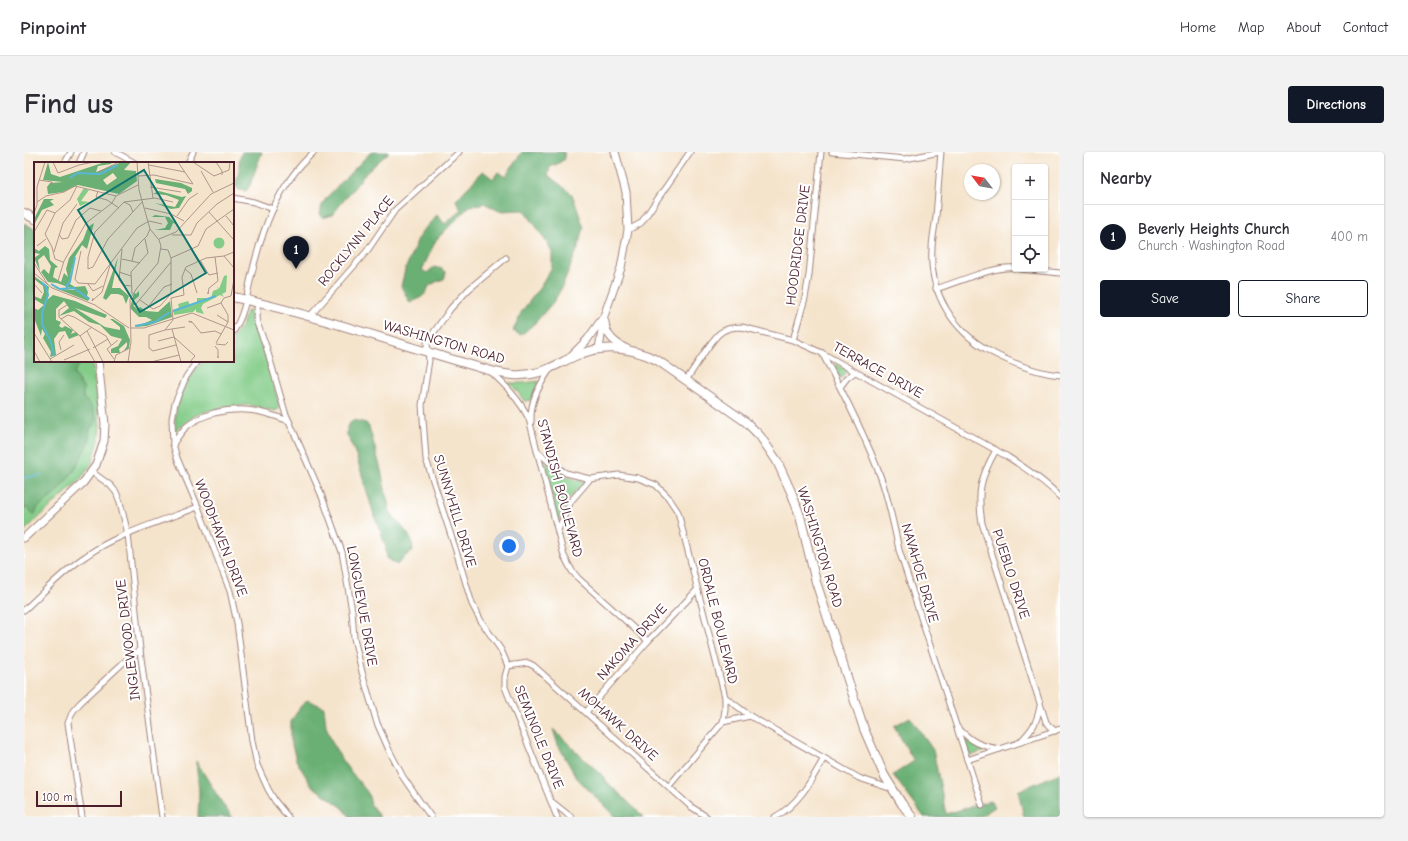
<!DOCTYPE html>
<meta charset="utf-8">
<style>
:root{--surface:#fff;--page:#f2f2f3;--text:#2b2b33;--muted:#7c7c81;--line:#e1e1e2;--accent:#111827}
body{margin:0;font-family:"Comic Neue",sans-serif;background:var(--page);color:var(--text)}
.controls{position:absolute;right:12px;top:12px;display:grid;overflow:hidden;border-radius:4px;box-shadow:0 1px 3px #0004}
.controls button{width:36px;height:36px;display:grid;place-items:center;padding:0;border:0;border-bottom:1px solid var(--line);background:var(--surface);color:var(--text);font:20px sans-serif}
.compass{position:absolute;left:940px;top:12px;width:36px;height:36px;border-radius:50%;background:var(--surface);box-shadow:0 1px 3px #0004;rotate:301deg}
.scale{position:absolute;left:12px;bottom:10px;width:86px;box-sizing:border-box;padding-left:4px;border:2px solid #4a1f2b;border-top:0;font-size:11px;line-height:14px;white-space:nowrap;color:#4a1f2b;-webkit-text-stroke:3px #fff;paint-order:stroke}
.you{position:absolute;left:485px;top:394px;width:14px;height:14px;margin:-10px;border:3px solid #fff;border-radius:50%;background:#1a73e8;box-shadow:0 0 0 6px #1a73e833}
.badge{display:grid;place-items:center;width:26px;height:26px;border-radius:50%;background:var(--accent);color:#fff;font-size:13px;font-weight:700}
.pin{position:absolute;translate:-50% -33px;filter:drop-shadow(0 1px 2px #0008)}
.pin::after{content:'';position:absolute;top:21px;width:14px;height:12px;background:inherit;clip-path:polygon(0 0,100% 0,50% 100%)}
.list{margin:0;padding:0;list-style:none}
h2{display:flex;justify-content:space-between;align-items:center;height:52px;margin:0;padding:0 16px;font-size:17px}
h2 small{font-size:13px;font-weight:400;color:var(--muted)}
.list li{display:grid;grid-template-columns:26px 1fr auto;gap:12px;align-items:center;box-sizing:border-box;height:64px;padding:0 16px;border-top:1px solid var(--line)}
.list b{display:block;font-size:15px;white-space:nowrap}
.list p{margin:0;font-size:13px;white-space:nowrap;color:var(--muted)}
.list em{font-size:13px;font-style:normal;color:var(--muted)}
.actions{display:flex;gap:8px;padding:12px 16px}
.actions a{flex:1;padding:9px 0;border:1px solid var(--accent);border-radius:4px;text-align:center;font-size:14px;color:var(--accent)}
.actions .main{background:var(--accent);color:#fff}
.icon{flex:none;width:22px;height:22px;fill:none;stroke:currentColor;stroke-width:2;stroke-linecap:round;stroke-linejoin:round}
.map{position:relative;flex:none;width:1036px;height:665px;overflow:hidden;border-radius:4px}
header{display:flex;align-items:center;gap:24px;box-sizing:border-box;height:56px;padding:0 20px;background:var(--surface);border-bottom:1px solid var(--line)}
header strong{font-size:19px}
nav{display:flex;gap:22px;margin-inline-start:auto;font-size:14px}
.intro{display:flex;align-items:center;justify-content:space-between;box-sizing:border-box;height:96px;padding:0 24px}
h1{margin:0;font-size:28px}
.button{padding:10px 18px;border-radius:4px;background:var(--accent);color:#fff;font-size:14px;font-weight:700}
main{display:flex;gap:24px;padding:0 24px}
aside{flex:1;background:var(--surface);border-radius:4px;box-shadow:0 1px 3px #0004}
.map>svg:first-child{display:block}
</style>
<header>
<strong>Pinpoint</strong>
<nav><a>Home</a><a>Map</a><a>About</a><a>Contact</a></nav>
</header>
<div class="intro"><h1>Find us</h1><a class="button">Directions</a></div>
<main>
<div class="map">
<svg width="1036" height="665" viewBox="0 0 1036 665">
<rect width="100%" height="100%" fill="#fff"/>
<filter id="ink" filterUnits="userSpaceOnUse"><feTurbulence type="fractalNoise" baseFrequency=".025" numOctaves="2"/><feDisplacementMap in="SourceGraphic" scale="8" xChannelSelector="R" yChannelSelector="G"/><feConvolveMatrix kernelMatrix="1 2 1 2 8 2 1 2 1" color-interpolation-filters="sRGB"/></filter>
<filter id="wash" filterUnits="userSpaceOnUse"><feTurbulence type="fractalNoise" baseFrequency=".012" numOctaves="4" result="noise"/><feDisplacementMap in="SourceGraphic" scale="16" xChannelSelector="R" yChannelSelector="G"/><feGaussianBlur stdDeviation="0.9" result="paint"/><feColorMatrix in="noise" values="0 0 0 0 0 0 0 0 0 0 0 0 0 0 0 0 0 1.4 0 .05"/><feComposite in="paint" operator="in"/></filter>
<g filter="url(#wash)">
<rect width="100%" height="100%" fill="#f5e4cc"/>
<!-- green -->
<g fill="#83cc88" stroke="#66765a">
<path d="M0,71L11,77V209H68L76,272L75,288L68,311L56,328L0,379Z"/>
<path d="M223,159L227,160V169L241,202L256,256L251,259L225,253L200,255L184,259L170,264L152,279C147,256 163,225 179,209H209V186L218,173Z"/>
<path d="M812,212L823,219L817,226H815L810,214Z"/>
<path d="M515,229L507,248L500,249L494,240L485,231H500Z"/>
<path d="M520,310L540,324L561,330L544,348L534,370Z"/>
<path d="M941,588L950,594L960,598V599L946,604L940,589Z"/>
</g>
<!-- forest -->
<g fill="#6ab074" stroke="#5a6850">
<path d="M218,0H238L226,33L222,39L215,38L211,34L215,19V10Z"/>
<path d="M347,0H365L342,21L308,63L299,66L296,62L298,53L303,45Z"/>
<path d="M498,0H540L541,7L533,12L526,15L524,23L548,42L560,76L554,96L536,139L530,149L511,171L497,183L489,179L498,159L517,134L528,115V99L514,77L500,58L475,59L460,51L458,53L446,54L412,88L398,118L403,121L410,115L418,117L422,121L420,127L414,129L405,134L402,141L396,146L386,151L377,134L381,118L396,82L413,63L421,72L437,58L432,48L459,19L469,27L474,20L481,25Z"/>
<path d="M0,72L11,78V209H58C56,214 52,215 50,222L59,236V245L68,256L72,266V270L66,277L65,289L50,319L30,343L14,355L10,363L3,355L0,357Z"/>
<path d="M329,268L342,271L345,275L356,314L366,360L383,381L388,389L389,399L380,405L373,413L363,406L361,392L350,363L332,303L323,283V275Z"/>
<path d="M283,548L300,555L302,574L309,592L319,610L344,641L347,653L356,665H326L319,656L287,633L272,608L267,589V570L276,555Z"/>
<path d="M886,565L909,598L922,662L966,649L971,655L955,665H900L869,623L890,609L870,574Z"/>
<path d="M529,577L560,607L576,621L584,631L620,665H591L552,625L534,593Z"/>
<path d="M172,609L200,654L208,665H174L175,640Z"/>
<path d="M1036,621V665H1000L994,639Z"/>
</g>
<g fill="none" stroke-linecap="round" stroke-linejoin="round">
<!-- stream -->
<path stroke="#57b7d5" stroke-width="1.5" d="M0,326L17,323"/>
</g>
</g>
<g filter="url(#ink)">
<g fill="none" stroke-linecap="round" stroke-linejoin="round">
<!-- street casing -->
<g stroke="#a0827c" stroke-width="7">
<g id="street">
<path d="M91,0L111,11"/>
<path d="M808,0L881,7L916,0"/>
<path d="M917,0C915,21 914,43 912,64C911,75 908,86 908,97C905,141 929,179 967,200C988,211 1012,221 1036,223"/>
<path d="M41,11L47,0"/>
<path d="M55,11L60,0"/>
<path d="M164,11L169,0"/>
<path d="M209,46L230,50L249,57"/>
<path d="M604,78L617,71L666,0"/>
<path d="M482,106L445,137L427,156L405,187L403,191L405,208L398,253L402,307L434,405L448,452L457,469L477,498L484,514"/>
<path d="M996,117L1036,121"/>
<path d="M912,137C934,130 969,114 991,116"/>
<path d="M234,150L232,165L233,171L242,194L261,260L297,342L318,400L328,459L330,486L338,520L353,571L365,598L379,625L394,647L407,665"/>
<path d="M287,163L343,99L371,58L435,0"/>
<path d="M209,180C220,164 223,143 227,125C238,78 253,33 290,0"/>
<path d="M769,188L781,146L785,123L797,0"/>
<path d="M798,201C820,242 841,283 857,326C865,349 870,374 875,398L958,653"/>
<path d="M173,209L162,225L151,251L148,267L149,292L153,306L174,355L206,439L213,471L228,589L233,613L244,637L251,649L264,665"/>
<path d="M467,220C482,234 496,248 505,267L540,404L548,419L554,426L624,489"/>
<path d="M662,228C671,216 686,189 696,181C702,176 710,175 718,175L769,188L798,201L984,305C1003,317 1021,329 1036,345"/>
<path d="M816,235L823,226L831,220"/>
<path d="M507,269C506,249 515,234 526,217"/>
<path d="M149,292C153,286 157,280 162,275C170,268 180,264 190,261C219,254 238,259 265,269"/>
<path d="M972,298C956,326 953,340 958,371L1022,570L1025,574L1031,579"/>
<path d="M513,299L525,310L542,321L566,327L595,323L614,326L632,333L644,345L654,360L701,545L726,564L835,626L868,637"/>
<path d="M68,320L86,333L92,340L96,350L104,382L116,498L138,665"/>
<path d="M534,378L547,349L566,327"/>
<path d="M0,458C20,440 39,419 62,404C93,382 138,369 174,355"/>
<path d="M484,514L504,511L510,514L666,654L683,665"/>
<path d="M484,514L481,525V535L533,665"/>
<path d="M562,560L624,489L673,438"/>
<path d="M699,570L701,558V545"/>
<path d="M934,576C948,590 956,594 976,597"/>
<path d="M996,590C1008,578 1013,571 1016,554"/>
<path d="M943,608L1036,577"/>
<path d="M645,634L699,570L726,564"/>
<path d="M528,650L547,665"/>
<path d="M58,665L44,571L49,559L56,551L99,511L116,498"/>
<path d="M751,665C775,652 787,629 800,606"/>
</g>
</g>
<!-- secondary casing -->
<g stroke="#a0827c" stroke-width="9">
<g id="secondary">
<path d="M581,170C582,184 591,191 603,197"/>
<path d="M575,197L580,164L597,116L604,78L602,40L591,0"/>
<path d="M546,205L563,188L578,167"/>
<path d="M0,386L59,331L72,313L80,289L81,272L74,209"/>
</g>
</g>
<!-- primary casing -->
<g stroke="#a0827c" stroke-width="10">
<g id="primary">
<path d="M0,61L11,67"/>
<path d="M209,145C269,158 328,176 387,195C407,201 427,207 447,213C461,217 475,222 489,223C515,225 529,214 551,204C578,192 607,195 633,208L722,270L736,284L753,309L768,342L776,364L792,430L840,577L860,623L878,652L888,665"/>
</g>
</g>
<!-- street -->
<use href="#street" stroke="#fff" stroke-width="5"/>
<!-- secondary -->
<use href="#secondary" stroke="#fff" stroke-width="7"/>
<!-- primary -->
<use href="#primary" stroke="#fff" stroke-width="8"/>
</g>
</g>
<g text-anchor="middle" dominant-baseline="central" stroke-width="4" stroke-linejoin="round" paint-order="stroke">
<!-- street labels -->
<g font-size="14" fill="#4a1f2b" stroke="#fff">
<text transform="translate(332 89) rotate(-51)">ROCKLYNN PLACE</text>
<text transform="translate(774 93) rotate(-83)">HOODRIDGE DRIVE</text>
<text transform="translate(420 190) rotate(16)">WASHINGTON ROAD</text>
<text transform="translate(854 218) rotate(29)">TERRACE DRIVE</text>
<text transform="translate(536 336) rotate(75)">STANDISH BOULEVARD</text>
<text transform="translate(431 359) rotate(73)">SUNNYHILL DRIVE</text>
<text transform="translate(197 386) rotate(69)">WOODHAVEN DRIVE</text>
<text transform="translate(796 395) rotate(73)">WASHINGTON ROAD</text>
<text transform="translate(896 421) rotate(74)">NAVAHOE DRIVE</text>
<text transform="translate(987 422) rotate(72)">PUEBLO DRIVE</text>
<text transform="translate(338 454) rotate(80)">LONGUEVUE DRIVE</text>
<text transform="translate(694 469) rotate(76)">ORDALE BOULEVARD</text>
<text transform="translate(104 488) rotate(-97)">INGLEWOOD DRIVE</text>
<text transform="translate(608 490) rotate(-48)">NAKOMA DRIVE</text>
<text transform="translate(594 572) rotate(42)">MOHAWK DRIVE</text>
<text transform="translate(515 585) rotate(68)">SEMINOLE DRIVE</text>
</g>
</g>
<!-- overview -->
<g transform="translate(10 10)">
<rect width="200" height="200" fill="#f5e4cc"/>
<path d="M50,26L55,28L47,39L55,40L46,44L43,37ZM179.5 81a5.5 5.5 0 1 1 11 0a5.5 5.5 0 1 1-11 0ZM193,113L192,130L188,132L190,135L186,133L169,142L167,146L170,152L162,150V147L159,150L140,153L139,148L145,146L144,142L154,139L156,143L163,141V136H177L179,129L184,127L183,124L185,127L190,114Z" fill="#83cc88"/>
<path d="M14,0L17,12L26,15L71,0H78L77,2L64,4L62,10L88,0H97L90,8L102,9L103,19L85,32L44,23L29,30L14,32L13,25L16,21L29,20L9,18ZM79,11L83,16L73,23L69,18ZM121,17L147,21L158,26V29L154,32L151,27L122,21ZM125,29L148,35L152,34L145,46L137,47L121,41L141,45L145,38L132,33L119,32ZM10,37H20L16,39L20,43L8,48L0,63V57ZM121,53L135,55L142,62L139,61L136,68H121L131,66L134,61L131,55H118ZM60,61L53,87L48,83L41,95L37,110L36,122L41,125L51,124L54,130L53,134L56,136L54,139L16,124L26,127L42,128L23,121L14,120L7,110L10,107L15,112L17,104L10,93L4,98L6,109L0,96L6,92L1,91L0,86L5,89L11,84L15,87L16,98L24,105L21,106L19,115L27,120L30,111L34,115L32,107L35,96L49,78L54,65ZM84,95L78,126H86L95,134L92,142L89,134L84,132H77L72,138L69,136ZM0,114L15,125L13,138L19,133L41,139L73,153L71,156L41,146L71,165L86,168V165L76,157H79L90,164L96,178L95,186L89,190L93,184V180L85,187L86,191H77V187L84,184L88,177L77,174L66,163L55,160L40,149L25,154L35,146L30,139L22,147V158L27,160L25,164L28,166L31,164L39,168L37,172L42,170L45,173L35,177L31,169L25,170L20,177L22,193L16,195L17,190L9,176L11,172L8,167L7,174L0,156V146L4,148L10,143L0,137V134L7,137L10,130L9,124L0,117ZM105,129V134L99,139L103,143H99L103,147L106,145L112,149L124,150L136,139L138,155L113,164L101,165L118,158L112,155H105L96,146L100,131L102,132Z" fill="#6ab074" fill-rule="evenodd"/>
<path fill="none" stroke="#57b7d5" stroke-width="2" d="M66,12L84,3M35,16L44,11L66,12M7,120L12,124L14,133L8,151V162L17,180L20,194M17,122L26,127L40,126L55,137M34,127L32,124L36,120L41,95M139,149L182,134M101,164L121,160L136,150"/>
<path fill="none" stroke="#b1958c" stroke-width="1" d="M19,0L24,11L45,3L60,0M114,0L119,36M144,0L159,22M159,0L180,14L195,8L196,0M182,0L188,9V13M115,3L151,10M167,9L179,30M64,10L85,0M104,14L120,13L159,22M5,18L18,20L19,22L17,20M116,25L147,30M64,29L62,35L73,38L85,46M3,40L12,34L30,30L41,24L82,34L104,23M90,40L96,43L99,50M108,40L74,77L59,105L54,107V95L61,70L90,40L121,36L139,40M111,46L137,52L150,59M175,50L200,78M0,51L3,43V25L11,0M143,54L155,37L164,31M192,54L200,64M0,70L13,48L21,51M25,72L28,77L34,76L42,58L56,46L67,49M138,73H157L163,61L183,42L200,31M125,77L142,70L177,32L200,21M5,82L3,84L12,77M88,87L85,118L89,123L97,124M157,87L164,99M47,89L41,117L44,121L61,122L103,66L115,59L128,62M20,90L29,61L43,42M190,94L200,106M137,96L164,84L172,67L200,47M88,97L106,101M166,98L175,113L184,111M98,99L101,86L113,74L116,67M29,100L21,97L18,85L11,72L21,51L36,38L43,24M0,101L14,123M151,107L157,112L163,131M85,110L97,114M0,111L18,126L61,143L95,166M24,119L30,99L52,61L78,41L82,34M0,122L8,131M54,122L59,129L69,124M174,130V132L175,126L184,119L181,95M98,132L97,110L114,91L111,77M197,134L200,117M59,136L58,139L68,130L77,100M137,136L150,133L148,115L152,105L172,96L190,94L200,90M137,136L139,158L131,168L115,173V186L119,189L142,183M106,138L119,147L126,144L137,132V96L134,88L127,87M102,142L137,100M33,143L25,148V155L46,174L61,200M114,145L130,125L138,122M173,146L187,141M183,153L194,160M27,157L34,153L40,155L72,174L77,183M158,160H155V159L158,160L167,171L181,169L187,172M96,166H110L158,151L200,168M138,167L147,200M131,168L151,165M53,169L69,200M0,171L18,200M46,174L58,165M140,175L161,194L156,200M124,179L140,175M182,181L194,160V153L187,141L190,136L197,134M182,182L191,183L194,180M181,184L184,188V196V194M59,186L74,177M27,188L25,180L30,173M0,189L6,200M16,197L40,183M80,197L73,187L84,178M30,198L56,187M80,200L82,193L96,186M94,200L97,180L96,137L103,126L124,101L127,84L125,78L116,67L105,28L103,0M117,200L145,193"/>
<path fill="#0f766e" fill-opacity="0.15" stroke="#0f766e" stroke-width="2" d="M110,8L172,111L106,150L44,48Z"/>
<rect width="200" height="200" fill="none" stroke="#4a1f2b" stroke-width="2"/>
</g>
</svg>
<div class="controls">
<button>+</button>
<button>−</button>
<button><svg class="icon" aria-label="locate" viewBox="0 0 24 24"><circle cx="12" cy="12" r="6"/><path d="M12 2v4M12 18v4M2 12h4M18 12h4"/></svg></button>
</div>
<svg class="compass" viewBox="-18 -18 36 36"><path d="M0-13l5 13h-10z" fill="#e53935"/><path d="M0 13l5-13h-10z" fill="#7c7c81"/></svg>
<div class="scale">100 m</div>
<div class="you"></div>
<div class="pin badge" style="left:272px;top:117px">1</div>
</div>
<aside>
<h2>Nearby<small></small></h2>
<ul class="list">
<li><span class="badge">1</span><div><b>Beverly Heights Church</b><p>Church · Washington Road</p></div><em>400 m</em></li>
</ul>
<div class="actions"><a class="main">Save</a><a>Share</a></div>
</aside>
</main>
